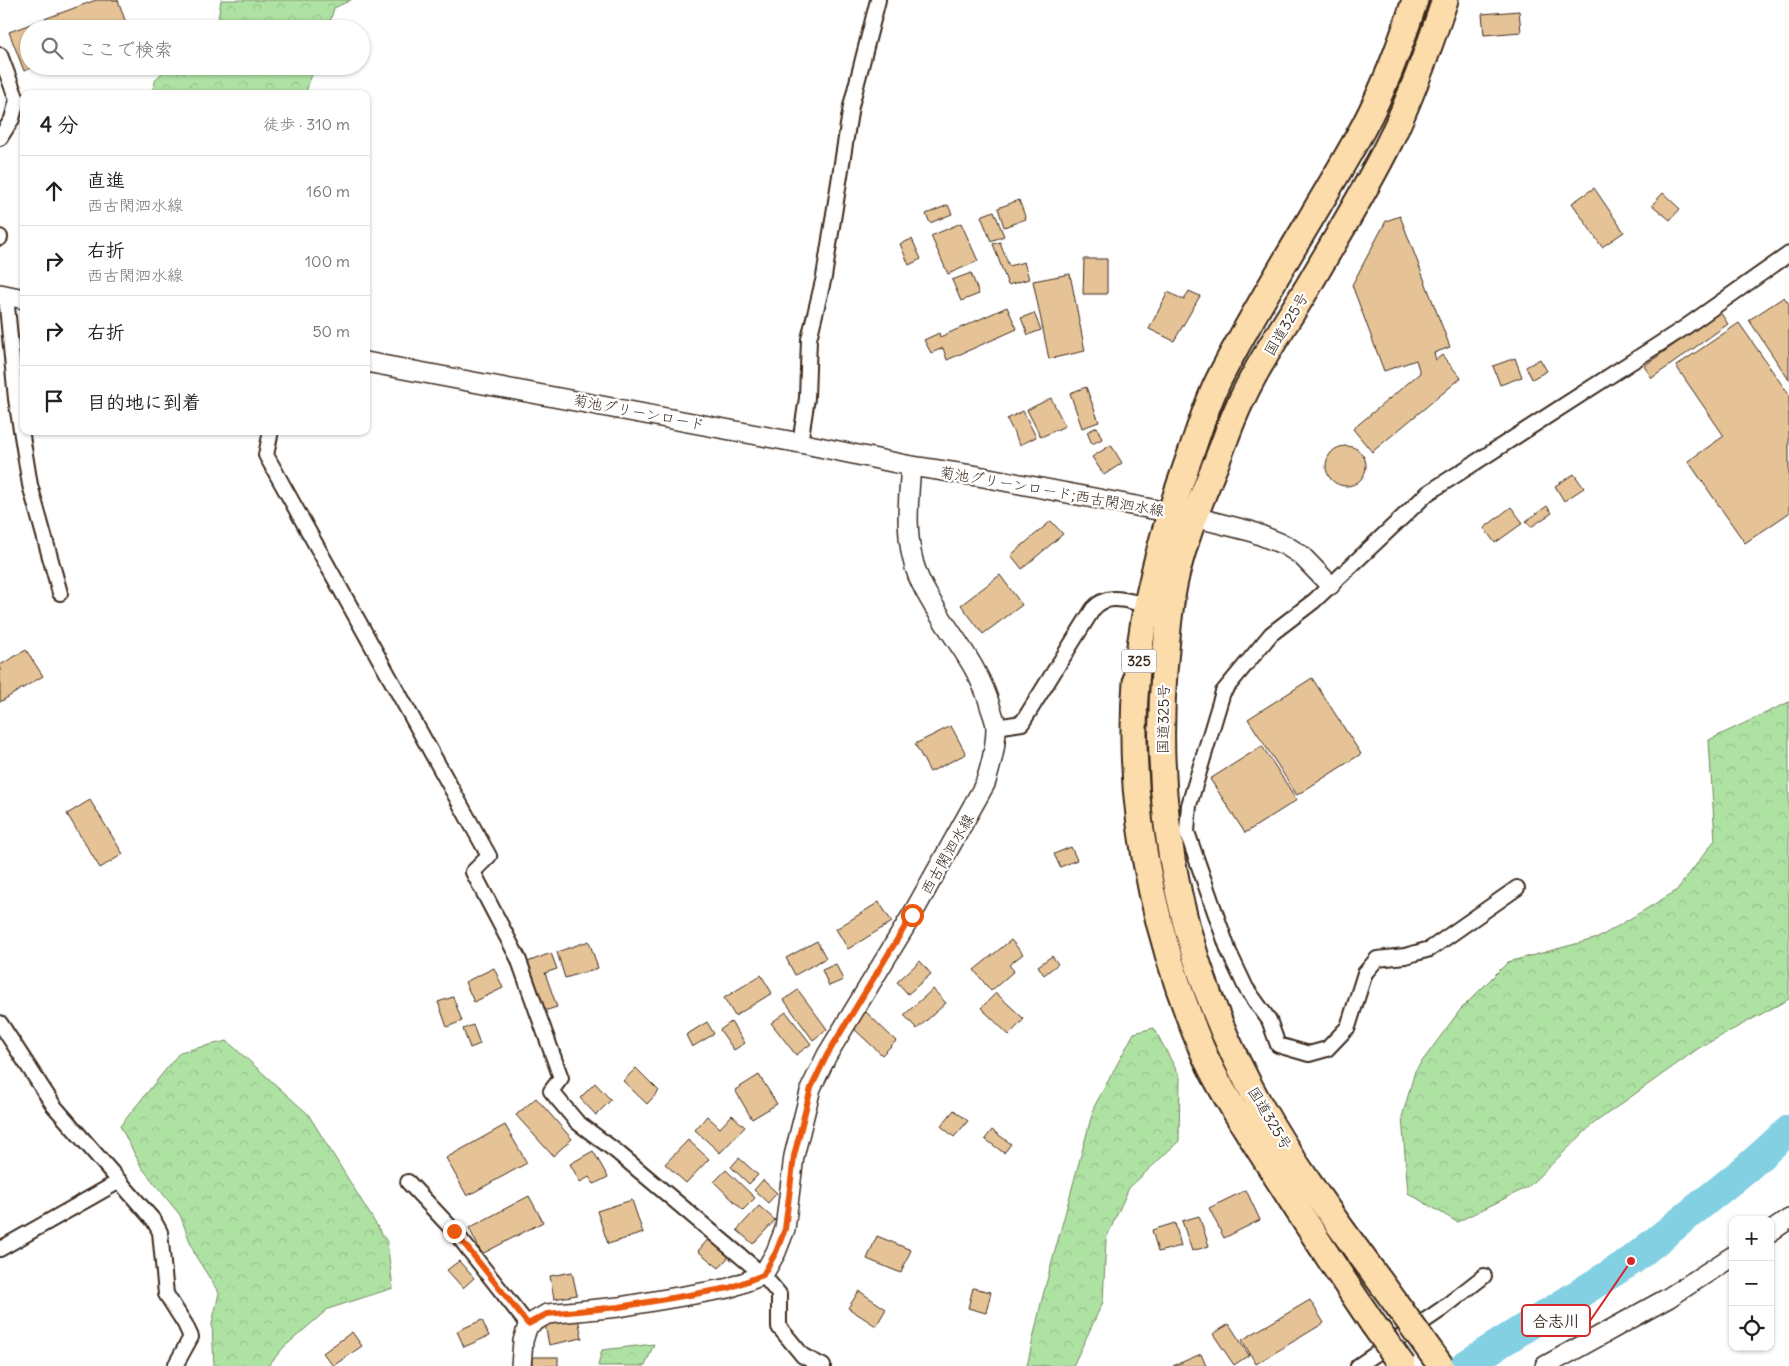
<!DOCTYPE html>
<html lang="ja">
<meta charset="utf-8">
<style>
:root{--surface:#fff;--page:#f2f2f2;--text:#222;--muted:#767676;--line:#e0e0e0}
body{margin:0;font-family:Delius,"Klee One",sans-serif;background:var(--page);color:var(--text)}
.controls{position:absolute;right:15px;bottom:15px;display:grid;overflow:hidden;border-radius:10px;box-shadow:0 1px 4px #0004}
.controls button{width:45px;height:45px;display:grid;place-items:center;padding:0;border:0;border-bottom:1px solid var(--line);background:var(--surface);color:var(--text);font:25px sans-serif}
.stop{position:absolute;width:15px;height:15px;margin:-11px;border:4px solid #ea580c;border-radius:50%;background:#fff}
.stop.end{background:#ea580c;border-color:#fff;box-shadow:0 1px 5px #0008}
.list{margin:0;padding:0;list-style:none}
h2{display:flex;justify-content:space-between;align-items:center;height:65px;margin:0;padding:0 20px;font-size:21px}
h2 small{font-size:16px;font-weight:400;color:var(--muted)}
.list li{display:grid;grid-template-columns:32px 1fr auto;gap:15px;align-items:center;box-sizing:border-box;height:70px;padding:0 20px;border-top:1px solid var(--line)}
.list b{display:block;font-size:19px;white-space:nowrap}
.list p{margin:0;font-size:16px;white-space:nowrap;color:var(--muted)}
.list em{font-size:16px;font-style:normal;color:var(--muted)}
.icon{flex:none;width:28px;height:28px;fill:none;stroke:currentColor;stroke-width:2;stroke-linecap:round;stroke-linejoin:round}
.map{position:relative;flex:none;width:1789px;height:1366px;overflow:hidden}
.search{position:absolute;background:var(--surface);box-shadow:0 1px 4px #0004;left:20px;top:20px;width:350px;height:55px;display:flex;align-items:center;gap:12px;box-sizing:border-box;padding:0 18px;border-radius:28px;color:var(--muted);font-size:19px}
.panel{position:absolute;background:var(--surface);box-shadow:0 1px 4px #0004;left:20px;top:90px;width:350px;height:345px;border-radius:10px}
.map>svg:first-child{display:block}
</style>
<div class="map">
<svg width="1789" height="1366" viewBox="0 0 1789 1366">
<defs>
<pattern id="forest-crowns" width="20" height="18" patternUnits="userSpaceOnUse" patternTransform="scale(1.25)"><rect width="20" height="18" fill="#aee2a3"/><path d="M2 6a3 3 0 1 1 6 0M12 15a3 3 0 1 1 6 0" fill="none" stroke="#97c28c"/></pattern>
</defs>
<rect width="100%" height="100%" fill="#fff"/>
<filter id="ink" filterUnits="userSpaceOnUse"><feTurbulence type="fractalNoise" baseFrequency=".02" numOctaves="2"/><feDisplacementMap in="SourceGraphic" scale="10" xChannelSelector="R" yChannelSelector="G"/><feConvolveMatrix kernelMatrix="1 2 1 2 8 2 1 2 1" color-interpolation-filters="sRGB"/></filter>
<g filter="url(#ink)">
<!-- forest -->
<g fill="url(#forest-crowns)" stroke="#748660">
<path d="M221,0H351L334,8L328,29H208L218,20Z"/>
<path d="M169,66H315L305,94H151L156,79Z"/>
<path d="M1789,702V999L1699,1048L1593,1124L1528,1187L1457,1222L1408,1193L1402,1117L1415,1071L1460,1010L1508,962L1598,938L1676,891L1715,840L1709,740Z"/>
<path d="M1154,1028L1180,1077L1179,1141L1129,1188L1106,1239L1103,1302L1073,1366H1027L1042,1299L1094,1107L1134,1033Z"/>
<path d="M227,1041L308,1114L387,1242L393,1288L328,1309L284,1347L268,1366H214L212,1324L219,1293L195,1255L180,1215L142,1168L120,1126L180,1052Z"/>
<path d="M654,1344L645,1366H598L602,1350Z"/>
</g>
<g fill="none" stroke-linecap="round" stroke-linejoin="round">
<!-- river -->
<path stroke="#84d0e3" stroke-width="30" d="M1464,1366L1631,1261L1747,1168L1789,1130"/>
</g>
<!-- building -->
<g fill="#e6c397" stroke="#3b2a1e">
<path d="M96,0H118L128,29H29V66H36L24,71L9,32Z"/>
<path d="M1519,11L1521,32L1484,35L1482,14Z"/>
<path d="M1594,188L1624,232L1602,247L1572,203Z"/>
<path d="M1663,193L1680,209L1670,220L1652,205Z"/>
<path d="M1019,200L1026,219L1004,227L998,208Z"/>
<path d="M948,205L952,214L930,223L926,214Z"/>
<path d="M994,211L1004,236L991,241L981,216Z"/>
<path d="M1400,216L1450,347L1434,353L1436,360L1442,355L1461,378L1372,452L1353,429L1420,373L1416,360L1384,371L1352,285L1386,221Z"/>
<path d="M961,223L978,261L948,274L931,236Z"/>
<path d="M912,239L921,259L909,265L900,244Z"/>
<path d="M1000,242L1009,266L1024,262L1029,279L1008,285L993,244Z"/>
<path d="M1084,259H1107V294H1083Z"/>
<path d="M971,273L979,294L961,301L952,280Z"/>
<path d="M1070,274L1085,351L1049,359L1033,281Z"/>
<path d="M1189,291L1200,296L1174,341L1149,329L1168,292L1184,300Z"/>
<path d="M1784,297L1789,304V380L1749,320Z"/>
<path d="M1007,307L1017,329L947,360L943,348L931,353L924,340L939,333L940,337Z"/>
<path d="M1720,312L1728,324L1652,378L1644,366Z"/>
<path d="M1034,313L1041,330L1028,335L1021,318Z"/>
<path d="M1739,323L1789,395V513L1745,543L1688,461L1724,436L1676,366Z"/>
<path d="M1515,358L1522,377L1500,385L1493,366Z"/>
<path d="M1540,359L1547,371L1532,379L1526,367Z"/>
<path d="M1086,387L1099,422L1082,428L1070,393Z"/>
<path d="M1051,398L1065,426L1041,437L1027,410Z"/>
<path d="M1023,411L1036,437L1020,445L1007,419Z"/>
<path d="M1097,427L1102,439L1092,444L1087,432Z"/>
<path d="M1111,445L1122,463L1104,475L1092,457Z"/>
<circle cx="1346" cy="466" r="20"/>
<path d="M1574,474L1584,488L1564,501L1555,486Z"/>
<path d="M1547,506L1552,513L1531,527L1526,521Z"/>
<path d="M1511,507L1523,523L1495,543L1484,528Z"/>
<path d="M1051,521L1063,534L1022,569L1011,555Z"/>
<path d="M1000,575L1022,605L983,634L961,605Z"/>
<path d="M26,650L43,676L0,702V665Z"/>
<path d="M1312,678L1361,754L1297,795L1248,719Z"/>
<path d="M951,726L966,754L930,772L915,744Z"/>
<path d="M1262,746L1297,800L1245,833L1210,779Z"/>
<path d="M90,800L123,854L100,868L67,814Z"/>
<path d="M1071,847L1077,860L1060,867L1054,854Z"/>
<path d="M879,902L892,922L848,949L836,929Z"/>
<path d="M1011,940L1023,954L1009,965L1014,971L991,991L974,970Z"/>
<path d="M589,941L598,968L565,978L557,952Z"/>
<path d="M817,941L826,958L795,975L786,958Z"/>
<path d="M551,953L557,969L545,973L557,1007L544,1011L525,963Z"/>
<path d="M1052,956L1058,964L1044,975L1038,966Z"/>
<path d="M920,961L931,974L908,994L897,982Z"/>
<path d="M836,964L843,980L829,986L822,970Z"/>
<path d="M494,968L503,988L474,1002L465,982Z"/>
<path d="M761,975L772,993L735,1016L724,998Z"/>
<path d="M933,989L946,1003L917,1029L904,1015Z"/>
<path d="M798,990L827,1029L813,1040L784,1000Z"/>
<path d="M996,993L1024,1019L1009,1035L981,1008Z"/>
<path d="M453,997L462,1021L447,1027L438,1002Z"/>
<path d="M786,1012L811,1044L796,1055L771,1023Z"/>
<path d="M866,1012L896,1041L882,1055L852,1027Z"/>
<path d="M707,1022L714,1034L692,1047L686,1035Z"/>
<path d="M731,1022L745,1043L734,1050L720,1030Z"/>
<path d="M473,1025L480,1044L470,1048L463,1029Z"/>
<path d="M636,1068L659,1091L647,1104L623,1081Z"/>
<path d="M759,1075L777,1104L752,1119L735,1090Z"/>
<path d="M595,1083L611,1100L596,1115L580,1098Z"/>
<path d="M536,1098L572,1139L553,1156L516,1115Z"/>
<path d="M954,1110L968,1121L954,1137L941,1126Z"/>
<path d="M732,1115L745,1127L720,1153L695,1130L707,1116L720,1128Z"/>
<path d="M505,1125L527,1163L467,1196L446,1158Z"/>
<path d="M992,1130L1011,1144L1004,1153L985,1139Z"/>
<path d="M688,1140L709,1159L686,1183L665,1164Z"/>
<path d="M593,1151L608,1177L594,1184L589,1177L580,1182L570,1164Z"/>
<path d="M739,1158L758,1175L749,1184L731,1167Z"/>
<path d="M726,1170L755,1198L743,1210L714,1182Z"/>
<path d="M763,1180L777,1193L768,1203L754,1190Z"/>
<path d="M1246,1190L1260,1220L1224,1238L1209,1208Z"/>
<path d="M529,1196L543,1222L482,1254L469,1228Z"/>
<path d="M632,1200L643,1233L608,1244L597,1211Z"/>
<path d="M759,1206L775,1220L753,1244L737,1230Z"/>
<path d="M1199,1216L1209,1246L1192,1251L1182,1221Z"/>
<path d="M1175,1223L1181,1246L1158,1252L1152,1230Z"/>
<path d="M877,1236L911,1250L901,1273L867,1259Z"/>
<path d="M710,1237L731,1254L719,1268L698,1251Z"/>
<path d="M459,1261L474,1278L463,1288L447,1270Z"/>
<path d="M572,1272L577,1295L554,1299L550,1276Z"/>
<path d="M973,1288L991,1292L986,1313L968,1308Z"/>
<path d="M859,1291L886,1309L876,1326L848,1308Z"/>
<path d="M1310,1300L1324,1323L1256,1364L1242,1340Z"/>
<path d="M578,1318L582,1338L549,1345L545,1324Z"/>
<path d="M482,1320L489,1336L464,1347L457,1331Z"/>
<path d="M1229,1324L1249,1355L1234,1365L1213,1334Z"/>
<path d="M352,1332L362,1346L333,1366L323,1353Z"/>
<path d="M1201,1354L1206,1366H1173Z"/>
<rect x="532" y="1357" width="26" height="9"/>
</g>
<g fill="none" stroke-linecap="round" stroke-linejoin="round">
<!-- street casing -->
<g stroke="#3b2a1e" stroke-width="18">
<g id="street">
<path d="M0,55L17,100L12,119L0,138"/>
<path d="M0,237V238"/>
<path d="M6,296L16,399L30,485L60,593"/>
<path d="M271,431L266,455L489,856L473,872L518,958L561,1078L551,1091L577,1122L617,1152L763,1275L779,1294V1327L803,1356L823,1366"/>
<path d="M800,443L807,398L809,339L824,277L851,106L878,0"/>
<path d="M996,727L1022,723L1093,609C1108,592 1127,601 1147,605"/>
<path d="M1517,888L1430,949L1405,956L1377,959L1365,973L1348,1027L1327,1049L1309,1054L1278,1045L1269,1020L1246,988L1229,952L1187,832L1189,805L1223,692L1271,634L1314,601L1428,493L1684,328L1789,254"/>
<path d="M0,1023L54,1106L154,1221L160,1232L166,1294L185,1324L191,1337L175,1366"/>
<path d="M408,1182L454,1231L528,1325"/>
<path d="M0,1249L118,1182"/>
<path d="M1358,1366L1442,1309L1484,1276"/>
</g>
</g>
<!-- secondary casing -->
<g stroke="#3b2a1e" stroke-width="22">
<g id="secondary">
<path d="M0,294L24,299"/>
<path d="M366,362L800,443L911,466L978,476L1194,517L1250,531L1285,545L1301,555L1330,585"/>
<path d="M1770,1232L1789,1219"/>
<path d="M521,1366L523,1341L528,1325L547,1314L619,1307L695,1294L729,1288L763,1275L776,1252L785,1229L794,1156L811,1088L827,1055L912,915L985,784C991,766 996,746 996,728C996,722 993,715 991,709C978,659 938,623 918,576C904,541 908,503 911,466"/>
<path d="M1545,1366L1668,1298L1733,1256"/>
</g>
</g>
<!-- highway casing -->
<g stroke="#3b2a1e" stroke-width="29">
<g id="highway">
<path d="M1400,1309C1353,1243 1301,1178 1261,1107C1185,972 1152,827 1164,672C1167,639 1169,604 1177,572C1186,535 1201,499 1216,463C1225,441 1232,418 1243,397C1261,358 1287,322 1309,285C1336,238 1366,190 1390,141C1412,95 1429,48 1445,0"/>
<path d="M1373,1324C1335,1268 1298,1211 1262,1154C1240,1119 1217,1085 1201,1047C1160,948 1133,837 1134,729C1134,638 1157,546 1188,461C1198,434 1206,405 1219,379C1263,293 1317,212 1363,128C1385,87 1401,44 1415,0"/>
</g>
</g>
<!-- street -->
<use href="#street" stroke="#fff" stroke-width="14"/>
<!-- secondary -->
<use href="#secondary" stroke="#fff" stroke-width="19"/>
<!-- highway -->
<use href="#highway" stroke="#fddcac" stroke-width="25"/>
<!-- highway-bridge casing -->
<g stroke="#3b2a1e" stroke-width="29" stroke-linecap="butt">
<g id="highway-bridge">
<path d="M1400,1309L1441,1366"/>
<path d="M1373,1324L1403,1366"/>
</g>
</g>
<!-- highway-bridge -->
<use href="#highway-bridge" stroke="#fddcac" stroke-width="25"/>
</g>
</g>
<g fill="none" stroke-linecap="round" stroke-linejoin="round" filter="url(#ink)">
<!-- route -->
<path stroke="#ea580c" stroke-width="6" d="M454,1231L528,1324L547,1314L619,1307L695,1294L729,1288L763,1275L776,1252L785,1229L794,1156L811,1088L827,1055L912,915"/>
</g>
<g text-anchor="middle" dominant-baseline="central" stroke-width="4.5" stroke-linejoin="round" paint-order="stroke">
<!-- shield labels -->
<rect fill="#fff" stroke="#766a62" stroke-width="1" x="1121.5" y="649.5" width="35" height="23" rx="4"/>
<g font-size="14" font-weight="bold" fill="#3b2a1e">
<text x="1139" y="661">325</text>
</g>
<!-- street labels -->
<g font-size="15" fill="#3b2a1e" stroke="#fff">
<text transform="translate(1286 324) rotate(-59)">国道325号</text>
<text transform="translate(639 412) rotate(11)">菊池グリーンロード</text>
<text transform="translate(1052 491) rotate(10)">菊池グリーンロード;西古閑泗水線</text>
<text transform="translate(1163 719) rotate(-89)">国道325号</text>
<text transform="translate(947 854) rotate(-60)">西古閑泗水線</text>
<text transform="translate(1270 1118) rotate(59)">国道325号</text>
</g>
</g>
<!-- callouts -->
<path fill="none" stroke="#d62828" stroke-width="2" d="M1631 1261L1590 1321"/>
<circle fill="#d62828" stroke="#fff" stroke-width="2" cx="1631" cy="1261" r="5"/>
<rect fill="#fff" stroke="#d62828" stroke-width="2" x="1522" y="1305" width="68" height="31" rx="5"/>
<g font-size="16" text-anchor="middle" font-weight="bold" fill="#3b2a1e">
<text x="1556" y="1327">合志川</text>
</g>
</svg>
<div class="controls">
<button>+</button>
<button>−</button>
<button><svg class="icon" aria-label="locate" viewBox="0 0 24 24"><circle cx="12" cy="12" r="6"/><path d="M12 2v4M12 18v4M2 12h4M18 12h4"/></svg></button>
</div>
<div class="stop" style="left:912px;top:915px"></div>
<div class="stop end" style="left:454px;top:1231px"></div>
<div class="search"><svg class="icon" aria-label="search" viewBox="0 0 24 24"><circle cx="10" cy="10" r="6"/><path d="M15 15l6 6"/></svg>ここで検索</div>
<section class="panel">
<h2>4 分<small>徒歩 · 310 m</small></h2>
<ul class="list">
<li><svg class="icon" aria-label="ahead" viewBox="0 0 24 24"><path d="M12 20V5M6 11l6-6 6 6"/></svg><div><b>直進</b><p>西古閑泗水線</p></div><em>160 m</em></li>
<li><svg class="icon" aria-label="right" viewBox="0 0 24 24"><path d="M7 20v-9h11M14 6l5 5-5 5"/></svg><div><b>右折</b><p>西古閑泗水線</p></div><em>100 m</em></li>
<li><svg class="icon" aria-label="right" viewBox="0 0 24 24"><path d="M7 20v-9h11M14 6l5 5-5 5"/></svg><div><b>右折</b></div><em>50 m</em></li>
<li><svg class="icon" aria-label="arrive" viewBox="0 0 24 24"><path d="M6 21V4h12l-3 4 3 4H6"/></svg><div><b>目的地に到着</b></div></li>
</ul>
</section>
</div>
